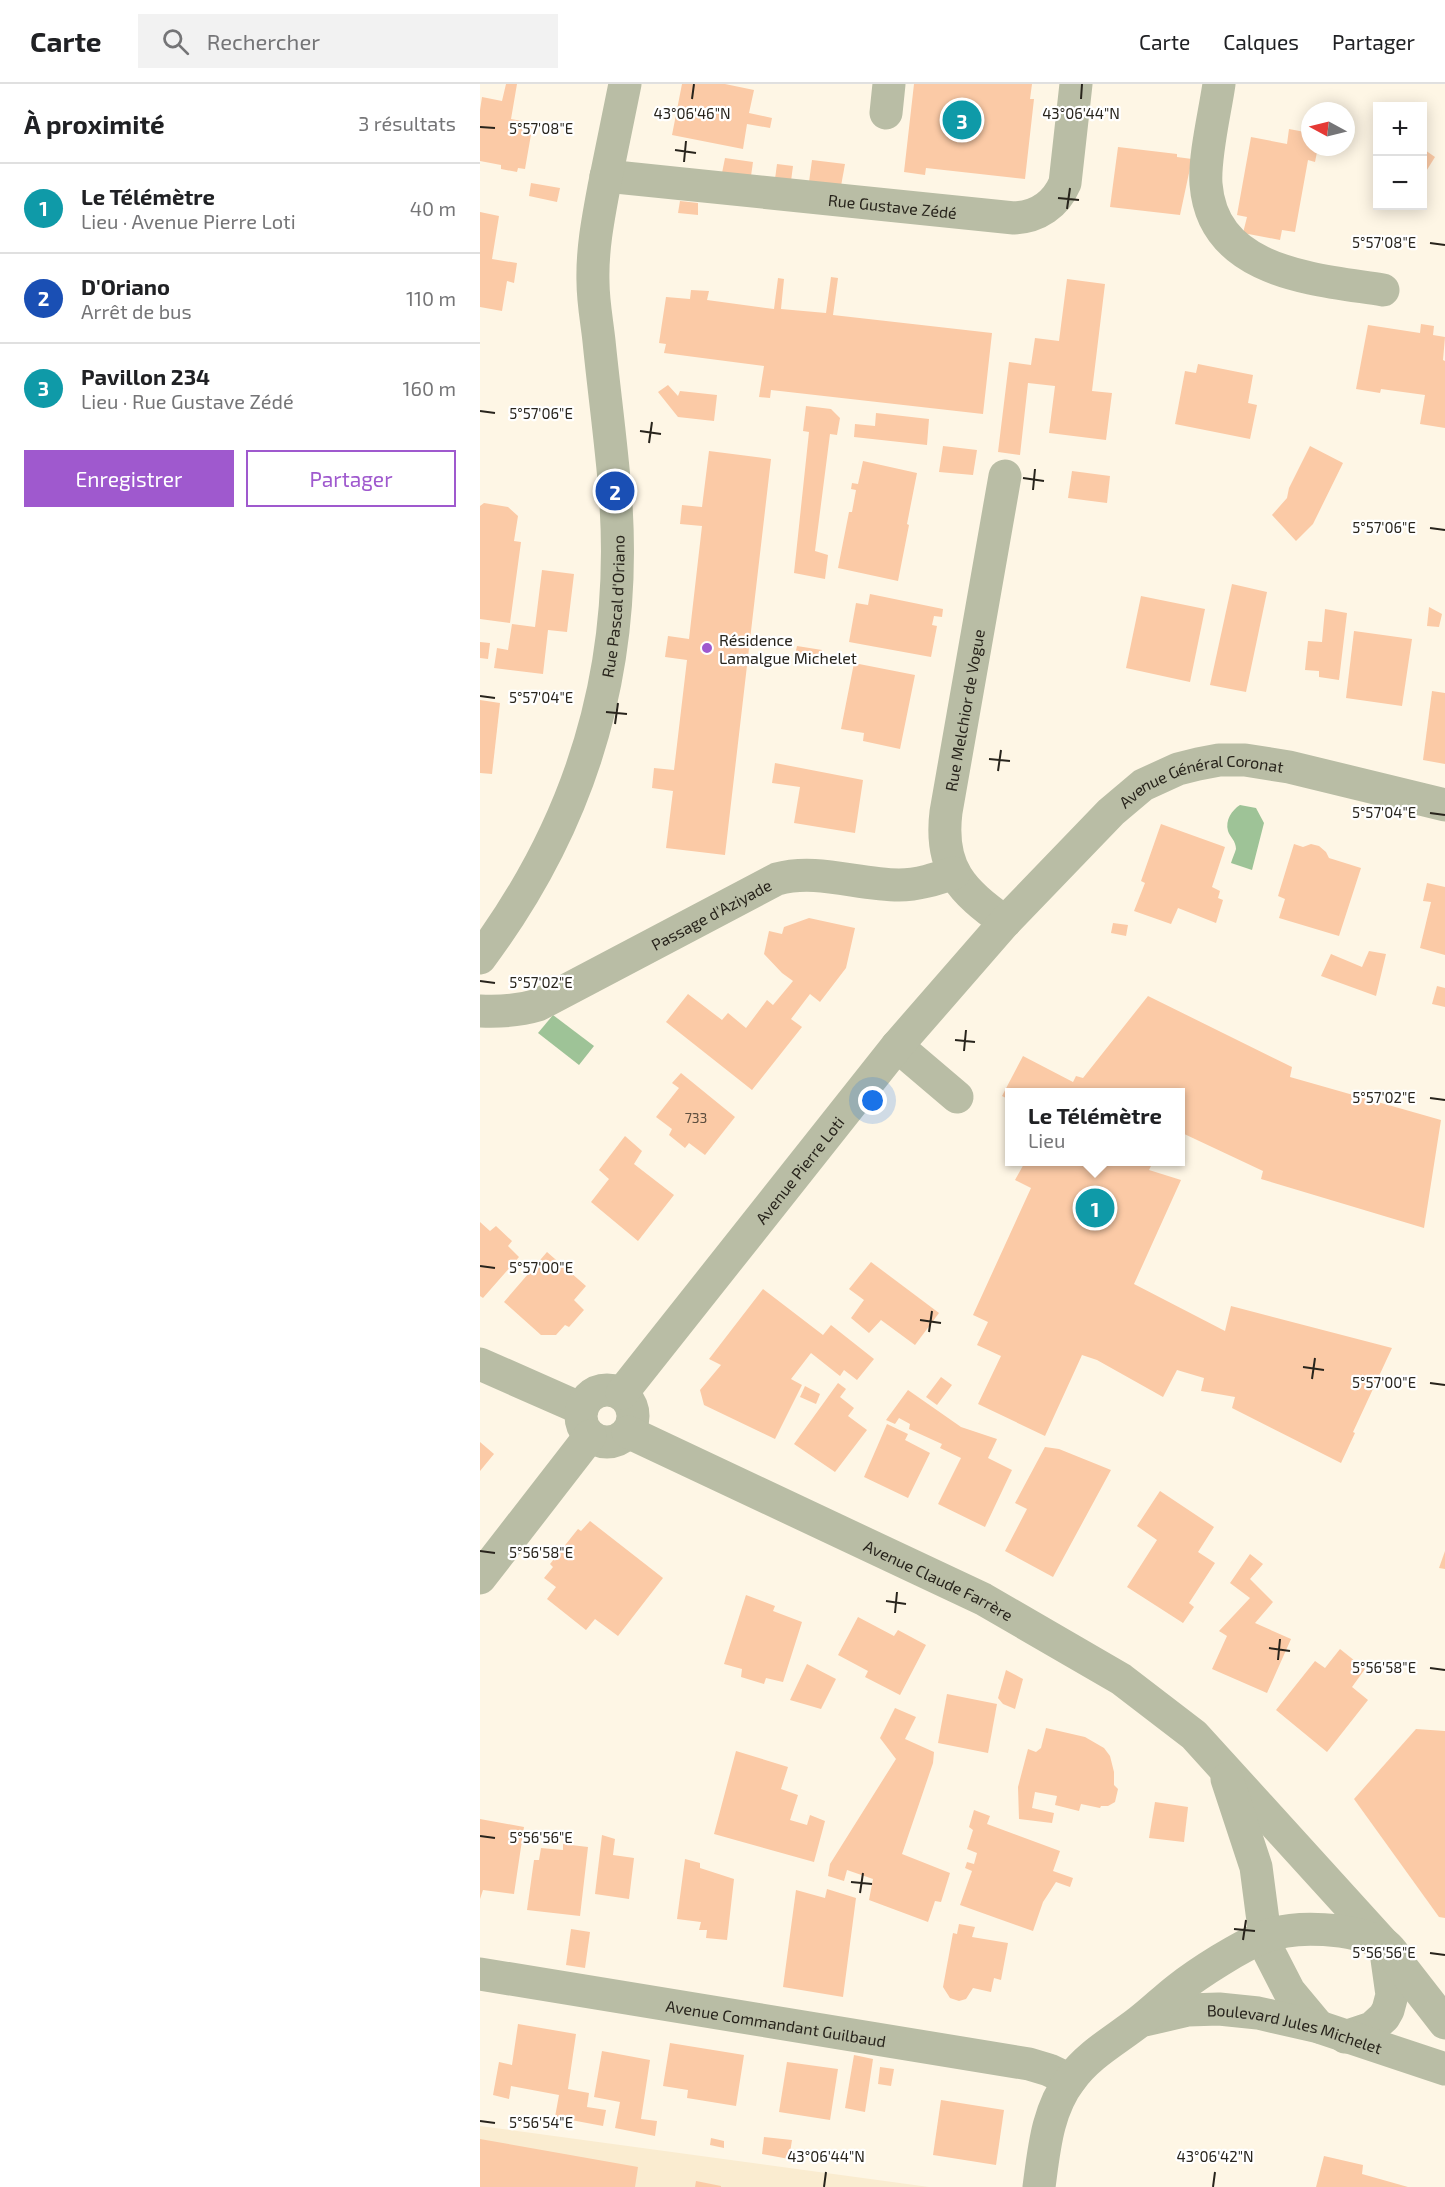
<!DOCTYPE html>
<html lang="fr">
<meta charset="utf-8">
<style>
:root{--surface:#fff;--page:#f2f2f2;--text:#202124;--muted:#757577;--line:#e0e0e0;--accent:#9f59ce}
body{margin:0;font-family:"Exo 2",sans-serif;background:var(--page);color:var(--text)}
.controls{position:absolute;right:18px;top:18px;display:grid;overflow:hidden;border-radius:0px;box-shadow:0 3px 15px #0003}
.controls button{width:54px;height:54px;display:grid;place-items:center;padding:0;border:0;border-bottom:2px solid var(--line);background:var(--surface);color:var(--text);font:30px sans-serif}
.compass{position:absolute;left:821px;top:18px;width:54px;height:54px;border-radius:50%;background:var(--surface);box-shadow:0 3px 15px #0003;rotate:277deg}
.you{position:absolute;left:393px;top:1017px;width:21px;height:21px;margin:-15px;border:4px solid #fff;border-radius:50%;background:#1a73e8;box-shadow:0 0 0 9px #1a73e833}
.badge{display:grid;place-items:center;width:39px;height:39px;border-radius:50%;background:var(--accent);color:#fff;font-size:20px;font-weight:700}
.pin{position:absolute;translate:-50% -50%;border:3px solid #fff;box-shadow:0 2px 6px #0006}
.popup{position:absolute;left:525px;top:1004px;width:180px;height:78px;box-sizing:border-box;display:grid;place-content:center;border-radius:0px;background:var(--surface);filter:drop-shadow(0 2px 4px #0005);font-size:20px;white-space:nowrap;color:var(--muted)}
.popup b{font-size:22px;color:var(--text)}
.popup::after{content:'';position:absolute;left:50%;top:100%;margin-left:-12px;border:12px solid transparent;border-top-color:var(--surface)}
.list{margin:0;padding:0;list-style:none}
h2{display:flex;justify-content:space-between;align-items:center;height:78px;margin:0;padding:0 24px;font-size:26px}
h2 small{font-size:20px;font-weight:400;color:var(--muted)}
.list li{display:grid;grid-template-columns:39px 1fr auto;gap:18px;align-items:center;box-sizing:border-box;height:90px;padding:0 24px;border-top:2px solid var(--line)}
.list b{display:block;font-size:22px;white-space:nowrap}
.list p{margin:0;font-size:20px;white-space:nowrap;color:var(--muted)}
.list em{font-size:20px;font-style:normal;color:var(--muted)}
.actions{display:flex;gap:12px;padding:18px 24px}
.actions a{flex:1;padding:14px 0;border:2px solid var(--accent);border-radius:0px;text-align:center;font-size:21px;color:var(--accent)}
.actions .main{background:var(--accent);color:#fff}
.icon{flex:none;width:33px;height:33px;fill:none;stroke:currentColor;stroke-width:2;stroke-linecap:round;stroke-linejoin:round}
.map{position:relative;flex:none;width:965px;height:2103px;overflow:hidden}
header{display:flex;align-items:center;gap:36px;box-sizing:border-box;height:84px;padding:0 30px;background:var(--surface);border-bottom:2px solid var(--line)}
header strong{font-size:28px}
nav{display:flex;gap:33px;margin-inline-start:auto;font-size:21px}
.search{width:420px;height:54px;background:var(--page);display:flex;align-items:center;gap:15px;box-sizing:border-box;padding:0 21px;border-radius:0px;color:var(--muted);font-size:22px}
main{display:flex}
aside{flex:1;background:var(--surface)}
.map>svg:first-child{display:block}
</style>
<header>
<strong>Carte</strong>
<div class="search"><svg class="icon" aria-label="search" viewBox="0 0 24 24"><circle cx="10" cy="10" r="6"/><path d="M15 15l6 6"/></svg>Rechercher</div>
<nav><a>Carte</a><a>Calques</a><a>Partager</a></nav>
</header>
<main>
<aside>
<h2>À proximité<small>3 résultats</small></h2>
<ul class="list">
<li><span class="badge" style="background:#0f9aa8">1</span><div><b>Le Télémètre</b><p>Lieu · Avenue Pierre Loti</p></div><em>40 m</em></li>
<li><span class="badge" style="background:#1a4fb4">2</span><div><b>D'Oriano</b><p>Arrêt de bus</p></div><em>110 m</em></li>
<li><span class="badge" style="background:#0f9aa8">3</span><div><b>Pavillon 234</b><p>Lieu · Rue Gustave Zédé</p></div><em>160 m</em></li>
</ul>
<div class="actions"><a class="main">Enregistrer</a><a>Partager</a></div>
</aside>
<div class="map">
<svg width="965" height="2103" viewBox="0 0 965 2103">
<rect width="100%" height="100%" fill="#fef6e5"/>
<!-- built -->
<path fill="#faecd0" d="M0,2042L449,2103H0Z"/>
<!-- water -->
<g fill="#9ec397">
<path d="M760,721L776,724L784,739L772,786L751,779C752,775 755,769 756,765C756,757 750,753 748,747C745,736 752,726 760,721Z"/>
<path d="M73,931L114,962L99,981L58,949Z"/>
</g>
<!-- building -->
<g fill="#fbcaa6">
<path d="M26,0H37L31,35L53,39L45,85L38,84L37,88L21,85V81L0,77V26L2,13L22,17Z"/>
<path d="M202,0H245L274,6L269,29L292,34L290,44L267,40L263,65L192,51Z"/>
<path d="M434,0H552L550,15H554L545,95L446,84L445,91L424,88Z"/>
<path d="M809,45L830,49V63H838L835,78L828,76L815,148L802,146L800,156L763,149L767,133L757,131L771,53L807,60Z"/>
<path d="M638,63L697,70V73L712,75L700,131L630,123Z"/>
<path d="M942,64L955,73L945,89L942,88Z"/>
<path d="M245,74L273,78L271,92L242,89Z"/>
<path d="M332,76L365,80L361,102L329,98Z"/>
<path d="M297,80L313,82L311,97L295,95Z"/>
<path d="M51,99L80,104L77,118L49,112Z"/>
<path d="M200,117L218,119V131L198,129Z"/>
<path d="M0,128L19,132L12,175L37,179L34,199L27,197L22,227L0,223Z"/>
<path d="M351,193L358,194L353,231L512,249L503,330L291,306L290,314L279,313L284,282L184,269L186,260L179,259L186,213L210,215L211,206L229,207L227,216L294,225L298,194L304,195L301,225L346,229Z"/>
<path d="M587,195L625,200L612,307L632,309L626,356L569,349L575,302L548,299L540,371L518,368L529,278L551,281L555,254L579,257Z"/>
<path d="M941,240L954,242L953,251L965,253L963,276L965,277V344L940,340L945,311L901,305L900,309L876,305L888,241L940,249Z"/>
<path d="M718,280L773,291L768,319L777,321L770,355L695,340L705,287L716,289Z"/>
<path d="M188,301L198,312L200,307L237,311L234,337L198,333L178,308Z"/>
<path d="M326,322L351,325L360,334L357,351L350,350L335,467L348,471L345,495L314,489L329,348L323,347Z"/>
<path d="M396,329L449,335L447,361L374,353L375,340L395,342Z"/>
<path d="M463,362L497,366L493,391L459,388Z"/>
<path d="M830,362L863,379L833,440L816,457L792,431L807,414L809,404Z"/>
<path d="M229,367L291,375L245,771L186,764L193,707L172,704L174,684L194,686L207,576L185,573L188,552L209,555L222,442L200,440L202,421L222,423Z"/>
<path d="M383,377L437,389L427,440L429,441L418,497L358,484L369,428H372L376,406L371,405L372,399L378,400Z"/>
<path d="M592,387L630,392L627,419L588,414Z"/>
<path d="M4,419L28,423L38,432L34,457L41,458L30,539L0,535V422Z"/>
<path d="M62,486L94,490L87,548L68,546L63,590L14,584L17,564L28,566L32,540L55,543Z"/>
<path d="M752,500L787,508L766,608L730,601Z"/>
<path d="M390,510L463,525L462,533L454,532L452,541L457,542L451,573L369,558L376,519L388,521Z"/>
<path d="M661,512L725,525L710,598L646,584Z"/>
<path d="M949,523L962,530L959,543L947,542Z"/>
<path d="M845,525L867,529L859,596L839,593V587L825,586L828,557L842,558Z"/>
<path d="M874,547L932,555L922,622L866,614Z"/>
<path d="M0,558L10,559L8,575L0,574Z"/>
<path d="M317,562L342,566L339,580L314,575Z"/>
<path d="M374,579L435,591L420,665L383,657L384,649L361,645Z"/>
<path d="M952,607L965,609V680L943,676Z"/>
<path d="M0,616L20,619L12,690L0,689Z"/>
<path d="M295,679L383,696L375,749L314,739L320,703L292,699Z"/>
<path d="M681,740L745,763L732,803L740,807L738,814L743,816L736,839L698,824L691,840L654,827L665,799L661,797Z"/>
<path d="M814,760L823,763L831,760L839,762L846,768L849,774L881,784L859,852L799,834L805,815L798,812Z"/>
<path d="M947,799L965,803V871L940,864L951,818L943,817Z"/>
<path d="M329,834L375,844L366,884L340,918L330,910L311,935L322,943L272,1006L186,938L208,910L242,936L248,929L266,944L287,916L293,921L313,897L302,889L284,870L289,847L302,850L304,843Z"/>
<path d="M633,839L648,841L646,852L631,849Z"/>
<path d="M889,867L906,870L896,912L841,892L851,870L882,883Z"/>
<path d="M957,902L965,904V923L952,920Z"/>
<path d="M668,912L812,983L810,993L961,1036L944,1144L781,1095L783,1087L700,1048V1008H530V1016L522,1012L543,972L593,998L596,992L603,994Z"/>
<path d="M201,989L255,1033L225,1071L209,1059L205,1064L189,1051L192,1045L176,1033L199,1004L192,999Z"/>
<path d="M145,1052L162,1067L154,1080L194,1111L158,1157L111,1118L129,1095L119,1086Z"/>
<path d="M545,1078H603L613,1082L615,1078H673L669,1086L701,1096L654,1200L745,1247L751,1222L912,1264L873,1348L875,1349L861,1379L752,1324L755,1313L721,1307L724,1294L697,1286L683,1313L617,1276L602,1271L565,1352L498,1320L521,1272L497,1261L508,1238L493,1231L551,1104L535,1096Z"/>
<path d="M0,1138L10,1147L16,1142L32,1157L28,1162L39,1173L3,1214L0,1212Z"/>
<path d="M67,1168L106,1202L94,1216L104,1226L89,1243L85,1241L76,1251H61L24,1218Z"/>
<path d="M391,1178L459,1229L435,1261L401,1236L389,1249L371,1234L384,1216L369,1205Z"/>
<path d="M283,1205L343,1251L351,1241L394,1275L377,1296L364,1286L360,1292L331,1269L311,1295L322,1301L295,1355L224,1321L220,1306L241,1281L229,1275Z"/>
<path d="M461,1293L472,1301L457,1321L446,1313Z"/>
<path d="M358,1299L366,1305L360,1313L374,1324L368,1332L387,1346L355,1388L314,1360Z"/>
<path d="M325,1302L340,1310L336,1320L320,1313Z"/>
<path d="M428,1306L481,1343L517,1355L508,1374L532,1386L505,1443L458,1420L481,1374L460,1364L462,1360L429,1345L430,1340L419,1334L415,1340L406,1336Z"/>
<path d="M407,1340L428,1350L425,1356L450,1369L428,1414L384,1393Z"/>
<path d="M0,1358L14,1370L0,1387Z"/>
<path d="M565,1363L579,1365L631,1386L573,1493L525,1467L547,1425L535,1419Z"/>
<path d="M680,1407L734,1443L718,1468L735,1479L709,1519L714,1523L703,1539L647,1503L677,1456L657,1442Z"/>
<path d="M110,1437L183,1494L138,1552L115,1535L106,1546L67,1515L76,1503L64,1494L73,1483L70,1480L98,1445L101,1447Z"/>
<path d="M965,1467V1485L959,1484Z"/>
<path d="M770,1470L783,1480L770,1495L793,1518L775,1539L811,1555L787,1609L732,1585L747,1552L739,1547L770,1514L750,1499Z"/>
<path d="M266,1511L295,1522L293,1527L322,1538L303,1598L286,1594L284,1600L261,1593L262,1585L244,1580Z"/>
<path d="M378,1533L414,1552L418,1546L446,1561L420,1611L385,1593L388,1587L358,1571Z"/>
<path d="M860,1565L885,1585L872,1603L888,1616L847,1668L796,1626L835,1577L845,1584Z"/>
<path d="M327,1580L356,1595L341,1625L310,1616Z"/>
<path d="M526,1586L543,1595L535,1625L523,1620L518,1614Z"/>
<path d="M467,1610L517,1620L508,1669L458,1659Z"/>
<path d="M415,1624L436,1633L425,1655L454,1668L453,1679L422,1770L470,1789L461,1818L455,1817L448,1838L389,1816L393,1795L367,1786L364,1797L348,1792L350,1780L416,1675L400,1654Z"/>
<path d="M566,1644L605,1653L624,1664L630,1672L634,1688V1701L638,1705L635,1718L628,1722H621L620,1724L601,1720L599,1727L575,1721L577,1712L555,1708L552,1724L574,1729L572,1739L539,1735L538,1703L548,1665L556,1668L561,1664Z"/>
<path d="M936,1645L965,1647V1834L959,1833L874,1715Z"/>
<path d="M256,1667L308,1683L301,1705L318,1711L310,1736L327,1741L330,1731L345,1737L334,1778L234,1750Z"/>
<path d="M675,1718L708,1723L704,1758L669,1754Z"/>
<path d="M494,1726L510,1732L507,1740L580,1767L573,1787L593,1794L590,1803L576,1798L563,1818L553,1847L480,1821L492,1787L485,1784L487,1778L494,1780L497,1769L487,1765L493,1746L489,1743Z"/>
<path d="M0,1735L44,1743L34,1810L3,1806L0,1815Z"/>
<path d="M122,1751L135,1755L133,1771L154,1774L149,1815L115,1810Z"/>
<path d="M83,1760L108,1763L100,1832L47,1826L54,1776H59L61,1764L83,1766Z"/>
<path d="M205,1775L220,1779V1784L254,1795L247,1856L226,1854L227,1846H219L221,1838L197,1835Z"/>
<path d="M347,1805L376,1814L363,1913L303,1903L316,1806L345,1814Z"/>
<path d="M479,1840L495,1843L492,1853L528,1859L521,1896L514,1894L511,1908L493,1904L486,1915L479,1917L470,1914L463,1903L473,1849L477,1850Z"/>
<path d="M91,1845L110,1848L105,1884L86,1881Z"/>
<path d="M38,1940L96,1950L88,2005L109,2009L107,2023L126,2026L123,2042L75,2033L79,2011L31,2002L29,2015L13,2011L19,1978L32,1981Z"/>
<path d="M190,1959L264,1971L256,2022L207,2014L208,2006L183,2002Z"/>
<path d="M122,1967L170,1976L161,2035L177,2037L175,2052L135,2044L140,2018L114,2013Z"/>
<path d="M374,1971L393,1975L385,2028L365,2024Z"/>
<path d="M307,1978L358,1985L350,2036L299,2028Z"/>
<path d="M400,1983L414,1985L411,2002L398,2000Z"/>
<path d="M461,2016L524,2026L516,2081L453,2071Z"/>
<path d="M284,2053L312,2056L309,2075L282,2070Z"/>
<path d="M231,2054L244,2057V2064L230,2061Z"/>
<path d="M0,2055L158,2083L155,2103H0Z"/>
<path d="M844,2072L883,2081L882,2090L928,2103H836Z"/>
<path d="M216,2097L241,2102V2103H215Z"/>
</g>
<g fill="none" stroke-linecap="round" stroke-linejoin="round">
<!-- minor -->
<g stroke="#b9bda5" stroke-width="33">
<path d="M739,0C735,28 724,73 726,100C733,190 835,195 903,206"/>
<path d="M406,29L409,0"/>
<path id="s1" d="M126,92L534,134C558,133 576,120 585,99L596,0"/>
<path id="s2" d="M525,838C482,807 459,785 466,728L525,392"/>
<path id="s3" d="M0,874C104,735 149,580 135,407C131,357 124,307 119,257C117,238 113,218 113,198C112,166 118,135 124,103C131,69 138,34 145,0"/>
<path id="s4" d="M0,927C21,928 38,927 58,921L297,795C337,784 378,801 419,801C438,801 456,795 474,789"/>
<path d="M417,962L477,1013"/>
<path d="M0,1280L102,1325"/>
<circle cx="127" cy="1332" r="26"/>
<path id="s5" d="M142,1309L417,962L525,838L631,728L663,701L698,685L718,680L739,676H765L809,683L965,721"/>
<path id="s6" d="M148,1348L503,1515L641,1595L714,1651L905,1861L912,1911L908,1926L904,1933L892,1944L865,1953"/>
<path d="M0,1494L110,1352"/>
<path d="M747,1695L776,1783L785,1852L790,1870L809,1907L839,1943"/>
<path id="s7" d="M0,1890L549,1980L569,1986L590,1996"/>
<path id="s8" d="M665,1936L708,1926L739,1925L778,1929L839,1943L965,1985"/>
<path d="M559,2103C564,2066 567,2026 591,1995C609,1970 636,1956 660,1937C673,1927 685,1915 698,1905C720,1888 759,1863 784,1853C815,1840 873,1844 904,1860C911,1864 918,1877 923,1885C937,1903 951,1921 965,1939"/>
</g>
</g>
<!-- ticks -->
<path fill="none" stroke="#28241c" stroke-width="2" d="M212,15L214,0M601,15L602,0M0,43L15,44M195,66L216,69M204,78L206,57M578,114L599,116M587,125L590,104M950,159L965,161M0,327L15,329M160,347L181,350M169,359L172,338M543,394L564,397M553,406L555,385M950,444L965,446M0,612L15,614M126,628L147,630M135,640L138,619M509,675L530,677M518,687L521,666M950,729L965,731M0,897L15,899M475,956L495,958M484,967L486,946M950,1014L965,1016M0,1182L15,1184M440,1236L461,1239M449,1248L452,1227M823,1283L844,1286M832,1295L835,1274M950,1299L965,1301M0,1467L15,1469M406,1517L426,1520M415,1529L417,1508M789,1564L810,1567M798,1576L800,1555M950,1584L965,1586M0,1752L15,1754M371,1798L392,1800M380,1809L383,1789M754,1845L775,1847M763,1856L766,1836M950,1869L965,1871M0,2037L15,2039M344,2103L346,2088M733,2103L735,2088"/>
<!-- markers -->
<circle fill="#9f59ce" stroke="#fff" stroke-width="2" cx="227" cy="564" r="6"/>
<g text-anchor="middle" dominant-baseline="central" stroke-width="4.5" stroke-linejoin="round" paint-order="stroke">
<!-- number labels -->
<g font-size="14" fill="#5d4e3e">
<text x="216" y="1033">733</text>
</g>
<!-- street labels -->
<g font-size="16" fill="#28241c" stroke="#fff">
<text stroke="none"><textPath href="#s1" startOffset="288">Rue Gustave Zédé</textPath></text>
<text stroke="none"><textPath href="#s3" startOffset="382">Rue Pascal d'Oriano</textPath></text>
<text stroke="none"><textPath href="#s2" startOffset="237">Rue Melchior de Vogue</textPath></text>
<text stroke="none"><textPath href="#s5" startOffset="860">Avenue Général Coronat</textPath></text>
<text stroke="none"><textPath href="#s4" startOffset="254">Passage d'Aziyade</textPath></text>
<text stroke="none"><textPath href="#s5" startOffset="285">Avenue Pierre Loti</textPath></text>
<text stroke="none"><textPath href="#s6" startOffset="344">Avenue Claude Farrère</textPath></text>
<text stroke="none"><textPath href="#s7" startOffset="300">Avenue Commandant Guilbaud</textPath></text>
<text stroke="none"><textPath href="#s8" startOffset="153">Boulevard Jules Michelet</textPath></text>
</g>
<!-- poi labels -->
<g font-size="16" fill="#28241c" stroke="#fff" text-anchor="start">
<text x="239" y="555">Résidence<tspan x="239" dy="18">Lamalgue Michelet</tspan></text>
</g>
</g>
<g font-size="15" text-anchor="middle" fill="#28241c" stroke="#fff" stroke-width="4.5" stroke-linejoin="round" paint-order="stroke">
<text x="212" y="35">43°06'46"N</text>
<text x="601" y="35">43°06'44"N</text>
<text x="61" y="50">5°57'08"E</text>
<text x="904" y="164">5°57'08"E</text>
<text x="61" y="335">5°57'06"E</text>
<text x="904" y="449">5°57'06"E</text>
<text x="61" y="619">5°57'04"E</text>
<text x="904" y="734">5°57'04"E</text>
<text x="61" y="904">5°57'02"E</text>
<text x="904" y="1019">5°57'02"E</text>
<text x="61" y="1189">5°57'00"E</text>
<text x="904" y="1304">5°57'00"E</text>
<text x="61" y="1474">5°56'58"E</text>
<text x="904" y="1589">5°56'58"E</text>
<text x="61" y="1759">5°56'56"E</text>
<text x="904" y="1874">5°56'56"E</text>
<text x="61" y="2044">5°56'54"E</text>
<text x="346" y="2078">43°06'44"N</text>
<text x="735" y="2078">43°06'42"N</text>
</g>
</svg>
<div class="controls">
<button>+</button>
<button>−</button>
</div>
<svg class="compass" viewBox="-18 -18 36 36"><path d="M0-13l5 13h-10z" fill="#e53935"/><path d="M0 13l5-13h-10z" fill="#757577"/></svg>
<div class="you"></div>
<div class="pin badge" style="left:615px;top:1124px;background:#0f9aa8">1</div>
<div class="popup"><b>Le Télémètre</b>Lieu</div>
<div class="pin badge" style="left:135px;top:407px;background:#1a4fb4">2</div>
<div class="pin badge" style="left:482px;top:36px;background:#0f9aa8">3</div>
</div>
</main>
